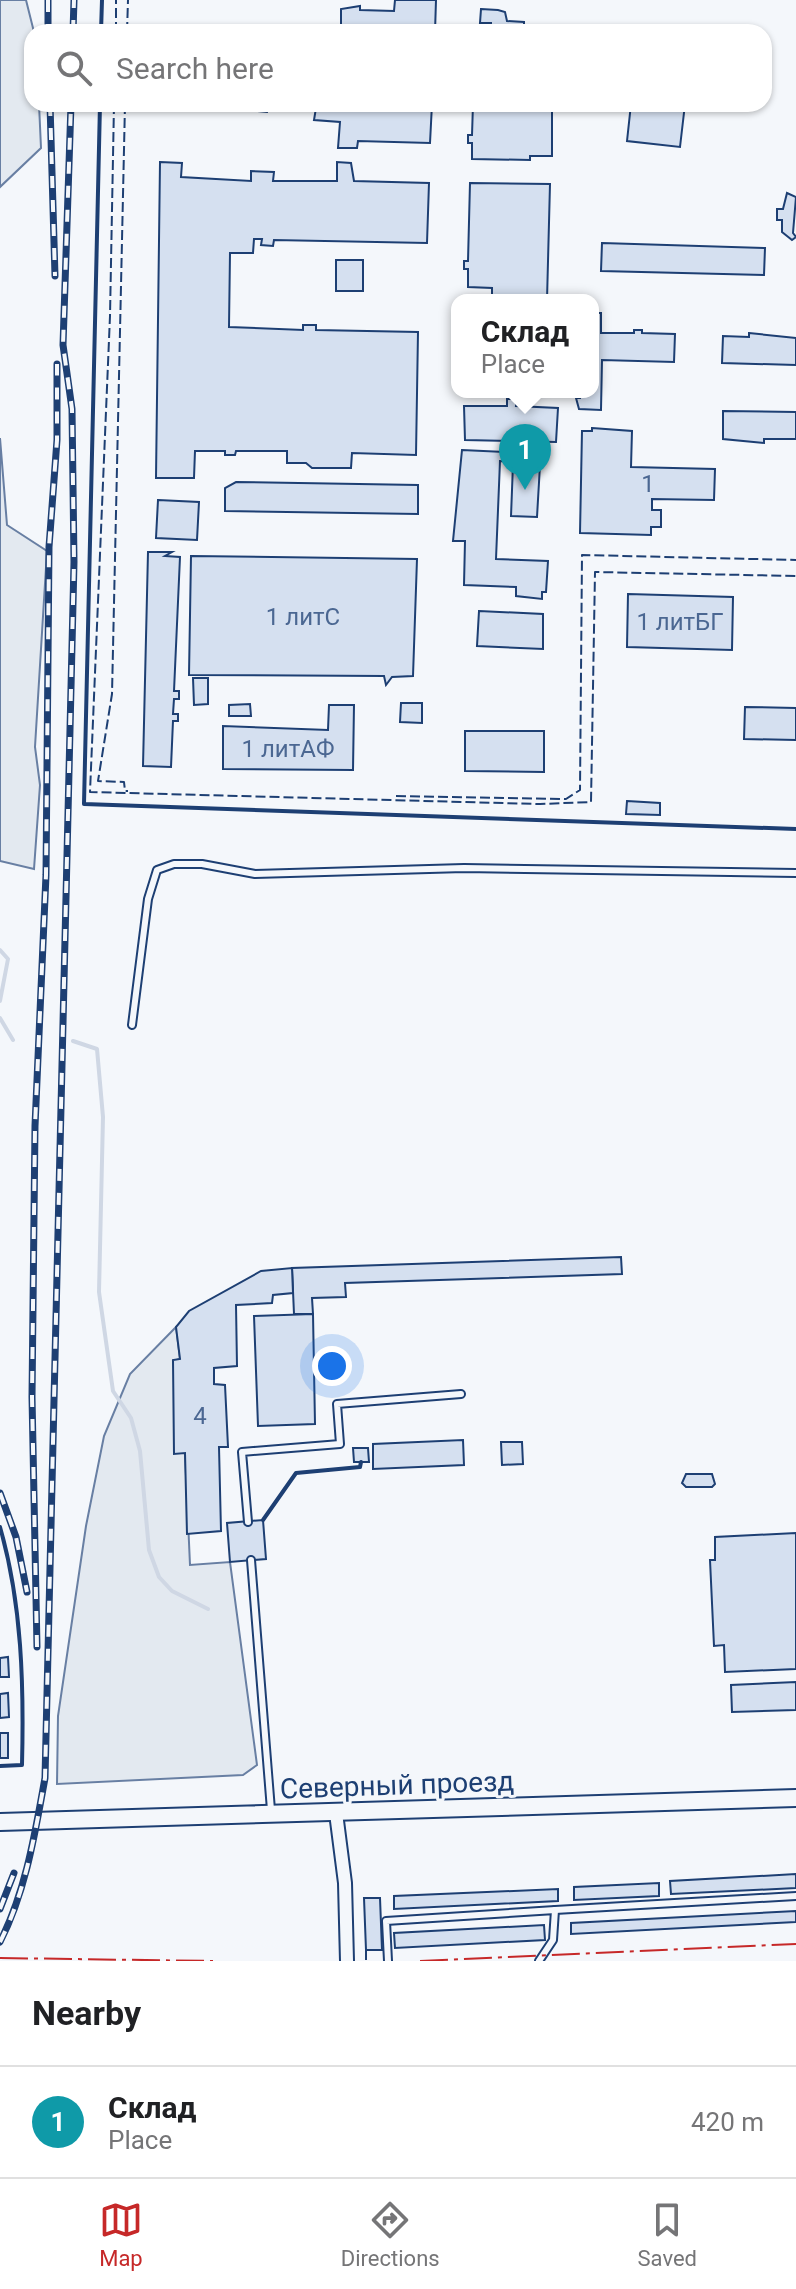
<!DOCTYPE html>
<meta charset="utf-8">
<style>
:root{--surface:#fff;--page:#f2f2f2;--text:#202124;--muted:#757577;--line:#e0e0e0;--accent:#c62828}
body{margin:0;font-family:Roboto,sans-serif;background:var(--page);color:var(--text)}
.you{position:absolute;left:332px;top:1366px;width:28px;height:28px;margin:-20px;border:6px solid #fff;border-radius:50%;background:#1a73e8;box-shadow:0 0 0 12px #1a73e833}
.badge{display:grid;place-items:center;width:52px;height:52px;border-radius:50%;background:var(--accent);color:#fff;font-size:26px;font-weight:700}
.pin{position:absolute;translate:-50% -66px;filter:drop-shadow(0 2px 4px #0008)}
.pin::after{content:'';position:absolute;top:42px;width:28px;height:24px;background:inherit;clip-path:polygon(0 0,100% 0,50% 100%)}
.popup{position:absolute;left:451px;top:294px;width:148px;height:104px;box-sizing:border-box;display:grid;place-content:center;border-radius:16px;background:var(--surface);filter:drop-shadow(0 2px 6px #0005);font-size:26px;white-space:nowrap;color:var(--muted)}
.popup b{font-size:30px;color:var(--text)}
.popup::after{content:'';position:absolute;left:50%;top:100%;margin-left:-16px;border:16px solid transparent;border-top-color:var(--surface)}
.list{margin:0;padding:0;list-style:none}
h2{display:flex;justify-content:space-between;align-items:center;height:104px;margin:0;padding:0 32px;font-size:34px}
h2 small{font-size:26px;font-weight:400;color:var(--muted)}
.list li{display:grid;grid-template-columns:52px 1fr auto;gap:24px;align-items:center;box-sizing:border-box;height:112px;padding:0 32px;border-top:2px solid var(--line)}
.list b{display:block;font-size:30px;white-space:nowrap}
.list p{margin:0;font-size:26px;white-space:nowrap;color:var(--muted)}
.list em{font-size:26px;font-style:normal;color:var(--muted)}
.icon{flex:none;width:44px;height:44px;fill:none;stroke:currentColor;stroke-width:2;stroke-linecap:round;stroke-linejoin:round}
.map{position:relative;flex:none;width:796px;height:1961px;overflow:hidden}
.search{position:absolute;background:var(--surface);box-shadow:0 2px 6px #0004;left:24px;right:24px;top:24px;height:88px;display:flex;align-items:center;gap:20px;box-sizing:border-box;padding:0 28px;border-radius:24px;color:var(--muted);font-size:30px}
.sheet{height:216px;background:var(--surface)}
nav{display:flex;justify-content:space-around;align-items:center;box-sizing:border-box;height:112px;border-top:2px solid var(--line);background:var(--surface);font-size:22px;color:var(--muted)}
nav a{display:grid;justify-items:center;gap:4px}
nav .on{color:var(--accent)}
.map>svg:first-child{display:block}
</style>
<div class="map">
<svg width="796" height="1961" viewBox="0 0 796 1961">
<rect width="100%" height="100%" fill="#f4f7fb"/>
<!-- green -->
<g fill="#e3e9f0" stroke="#687fa3" stroke-width="2">
<path d="M0,0H26L34,32L32,104H39L41,148L0,187Z"/>
<path d="M0,438L7,525L47,551L35,747L40,785L34,869L0,861Z"/>
<path d="M176,1327L180,1359L173,1361L185,1453L190,1565L230,1562L257,1765L243,1775L57,1784L58,1716L86,1526L104,1436L130,1374Z"/>
</g>
<g fill="none" stroke-linecap="round" stroke-linejoin="round">
<!-- stream -->
<g stroke="#cfd7e4" stroke-width="4">
<path d="M0,950L8,959L0,1001"/>
<path d="M0,1018L13,1040"/>
<path d="M73,1041L97,1049L103,1117L99,1292L113,1391L131,1418L140,1451L149,1550L159,1577L172,1591L208,1609"/>
</g>
</g>
<!-- building -->
<g fill="#d5e0f0" stroke="#1d3f73" stroke-width="2">
<path d="M395,0H436L435,32H335V26H341V9L360,6V10L394,11Z"/>
<path d="M481,9L498,10L505,12L507,21L524,22V32H491V23H480Z"/>
<path d="M432,104L430,143L358,141L357,148H338L340,122L314,120L316,108L268,107L267,112L258,111L256,106L170,105Z"/>
<path d="M473,104H552V156H530V160L472,159V143H468V135H472Z"/>
<path d="M631,104H685L680,147L627,141Z"/>
<path d="M160,162L182,163L181,177L251,181V171L274,172L273,181H337V162L351,163L354,181L429,183L427,243L274,240L273,246L261,245L262,239H254L253,253H230L229,327L303,330V325H316V330L418,332L416,455L352,453L351,468H312L306,463H287V451H236L235,455H225V451H195L194,478H156Z"/>
<path d="M470,183L550,184L547,300H492V288L468,287V269H464V261H468Z"/>
<path d="M787,193L796,197L793,233L796,237L792,240L782,232V220H777V209H783Z"/>
<path d="M602,243L765,248L764,275L601,271Z"/>
<rect x="336" y="260" width="27" height="31"/>
<path d="M593,313H601V333H634V330H642V333L675,334L674,362L602,360L601,410L579,409L576,398H580V392H593Z"/>
<path d="M749,333L796,338V365L722,363L723,336L749,337Z"/>
<path d="M507,399H517L516,406L558,408L556,442L465,440L464,406H507Z"/>
<path d="M723,411L796,412V439H764V443L723,439Z"/>
<path d="M592,428L632,431L631,467L715,469L714,500L652,499V510H661V527H651V535L580,533L582,431H592Z"/>
<path d="M462,450L526,453V462L500,461L496,559L548,561L546,592H542V599L516,596V587L464,585L465,541H453Z"/>
<path d="M513,464L540,465L537,517L511,516Z"/>
<path d="M236,482L418,485V514L225,511V488Z"/>
<path d="M158,500L199,502L197,540L156,538Z"/>
<path d="M148,552H172L165,556L180,557L174,691H179V699H174L173,714H178V721H173L171,767L143,766Z"/>
<path d="M191,556L417,559L413,676L392,677L386,685L384,676L189,675Z"/>
<path d="M628,594L733,597L732,650L627,647Z"/>
<path d="M479,611L543,614V649L477,646Z"/>
<path d="M193,678H208V704L194,705Z"/>
<path d="M401,703H422V723L400,722Z"/>
<path d="M250,704L251,716H229V705Z"/>
<path d="M329,705H354L353,770L223,769V726L328,730Z"/>
<path d="M745,707L796,708V740L744,739Z"/>
<path d="M465,731H544V772L465,771Z"/>
<path d="M627,801L660,803V815L626,814Z"/>
<path d="M621,1257L622,1274L345,1283L346,1297L312,1298L313,1314H294L292,1268Z"/>
<path d="M292,1268L293,1293L273,1295L272,1303L236,1305L237,1366L214,1368V1384L225,1385L228,1447H219L221,1531L187,1534L185,1453L174,1454L173,1360L180,1359L176,1327L189,1311L261,1271Z"/>
<path d="M313,1314L315,1424L258,1426L254,1316Z"/>
<path d="M463,1440L464,1465L373,1469V1444Z"/>
<path d="M501,1442H522L523,1464L502,1465Z"/>
<path d="M353,1448H368L369,1462H354Z"/>
<path d="M686,1474H712L715,1484L712,1487H686L682,1483Z"/>
<path d="M263,1520L266,1559L230,1562L227,1523Z"/>
<path d="M796,1533V1669L725,1672L724,1645L714,1646L710,1560H715V1537Z"/>
<path d="M8,1657L9,1677H0V1658Z"/>
<path d="M796,1682V1710L732,1712L731,1685Z"/>
<path d="M8,1693L9,1717L0,1718V1694Z"/>
<rect x="0" y="1733" width="8" height="25"/>
<path d="M796,1874V1888L671,1894L670,1881Z"/>
<path d="M659,1883V1896L574,1900V1887Z"/>
<path d="M558,1889V1901L394,1909V1896Z"/>
<path d="M364,1898H380L382,1950H366Z"/>
<path d="M796,1911V1922L571,1934V1923Z"/>
<path d="M544,1925L545,1940L395,1948L394,1933Z"/>
</g>
<g fill="none" stroke-linecap="round" stroke-linejoin="round">
<!-- service casing -->
<g stroke="#1d3f73" stroke-width="10">
<g id="service">
<path d="M132,1025L148,899L157,870L174,864H202L255,874L464,868L796,873"/>
<path d="M248,1522L242,1452L340,1444L337,1404L461,1394"/>
<path d="M251,1560L271,1810"/>
<path d="M555,1910L796,1896"/>
<path d="M388,1961L386,1921L555,1910L553,1940L539,1961"/>
</g>
</g>
<!-- minor casing -->
<g stroke="#1d3f73" stroke-width="16">
<path id="minor" d="M336,1813L345,1883L347,1961"/>
</g>
<!-- tertiary casing -->
<g stroke="#1d3f73" stroke-width="20">
<path id="tertiary" d="M0,1822L796,1798"/>
</g>
<!-- service -->
<use href="#service" stroke="#f4f7fb" stroke-width="6"/>
<!-- minor -->
<use href="#minor" stroke="#f4f7fb" stroke-width="12"/>
<!-- tertiary -->
<use href="#tertiary" stroke="#f4f7fb" stroke-width="16"/>
<!-- rail casing -->
<g stroke="#1d3f73" stroke-width="7">
<g id="rail">
<path d="M48,0V32"/>
<path d="M73,32L74,0"/>
<path d="M50,104L55,276"/>
<path d="M0,1493L16,1537L27,1592"/>
<path d="M37,1647L32,1397L35,1126L46,875L49,547L57,440V364"/>
<path d="M0,1909L14,1873"/>
<path d="M0,1942C26,1891 35,1833 45,1778L74,562L72,409L63,345L71,104"/>
</g>
</g>
<!-- rail -->
<use href="#rail" stroke="#f4f7fb" stroke-width="4" stroke-dasharray="12" stroke-linecap="butt"/>
<!-- fence -->
<g stroke="#1d3f73" stroke-width="2" stroke-dasharray="10 4" stroke-linecap="butt">
<path d="M116,32V0"/>
<path d="M127,32L128,0"/>
<path d="M114,104L110,316L90,792L540,804L591,802L595,572L796,576"/>
<path d="M125,104L112,694L98,781L124,782L125,791H128"/>
<path d="M396,796L566,799L580,790L582,555L796,560"/>
<path d="M366,1950V1961"/>
</g>
<!-- wall -->
<g stroke="#1d3f73" stroke-width="4">
<path d="M101,32L102,0"/>
<path d="M100,104L84,804L796,829"/>
<path d="M263,1520L296,1473L360,1467L361,1462"/>
<path d="M0,1527C22,1604 24,1685 22,1765L0,1766"/>
</g>
<!-- power -->
<g stroke="#c62828" stroke-width="2" stroke-dasharray="28 6 4 6" stroke-linecap="butt">
<path d="M0,1958L213,1961"/>
<path d="M420,1961L796,1944"/>
</g>
</g>
<g text-anchor="middle" dominant-baseline="central" stroke-width="6" stroke-linejoin="round" paint-order="stroke">
<!-- number labels -->
<g font-size="24" fill="#4b6792">
<text x="648" y="484">1</text>
<text x="303" y="617">1 литС</text>
<text x="680" y="622">1 литБГ</text>
<text x="288" y="749">1 литАФ</text>
<text x="200" y="1416">4</text>
</g>
<!-- street labels -->
<g font-size="28" fill="#1d3f73" stroke="#f4f7fb">
<text transform="translate(397 1785) rotate(-2)">Северный проезд</text>
</g>
</g>
</svg>
<div class="you"></div>
<div class="pin badge" style="left:525px;top:490px;background:#0f9aa8">1</div>
<div class="popup"><b>Склад</b>Place</div>
<div class="search"><svg class="icon" aria-label="search" viewBox="0 0 24 24"><circle cx="10" cy="10" r="6"/><path d="M15 15l6 6"/></svg>Search here</div>
</div>
<section class="sheet">
<h2>Nearby<small></small></h2>
<ul class="list">
<li><span class="badge" style="background:#0f9aa8">1</span><div><b>Склад</b><p>Place</p></div><em>420 m</em></li>
</ul>
</section>
<nav>
<a class="on"><svg class="icon" aria-label="map" viewBox="0 0 24 24"><path d="M3 6l6-2 6 2 6-2v14l-6 2-6-2-6 2zM9 4v14M15 6v14"/></svg>Map</a>
<a><svg class="icon" aria-label="directions" viewBox="0 0 24 24"><path d="M12 3l9 9-9 9-9-9zM9 14v-3h6M13 9l2 2-2 2"/></svg>Directions</a>
<a><svg class="icon" aria-label="saved" viewBox="0 0 24 24"><path d="M7 4h10v16l-5-4-5 4z"/></svg>Saved</a>
</nav>
